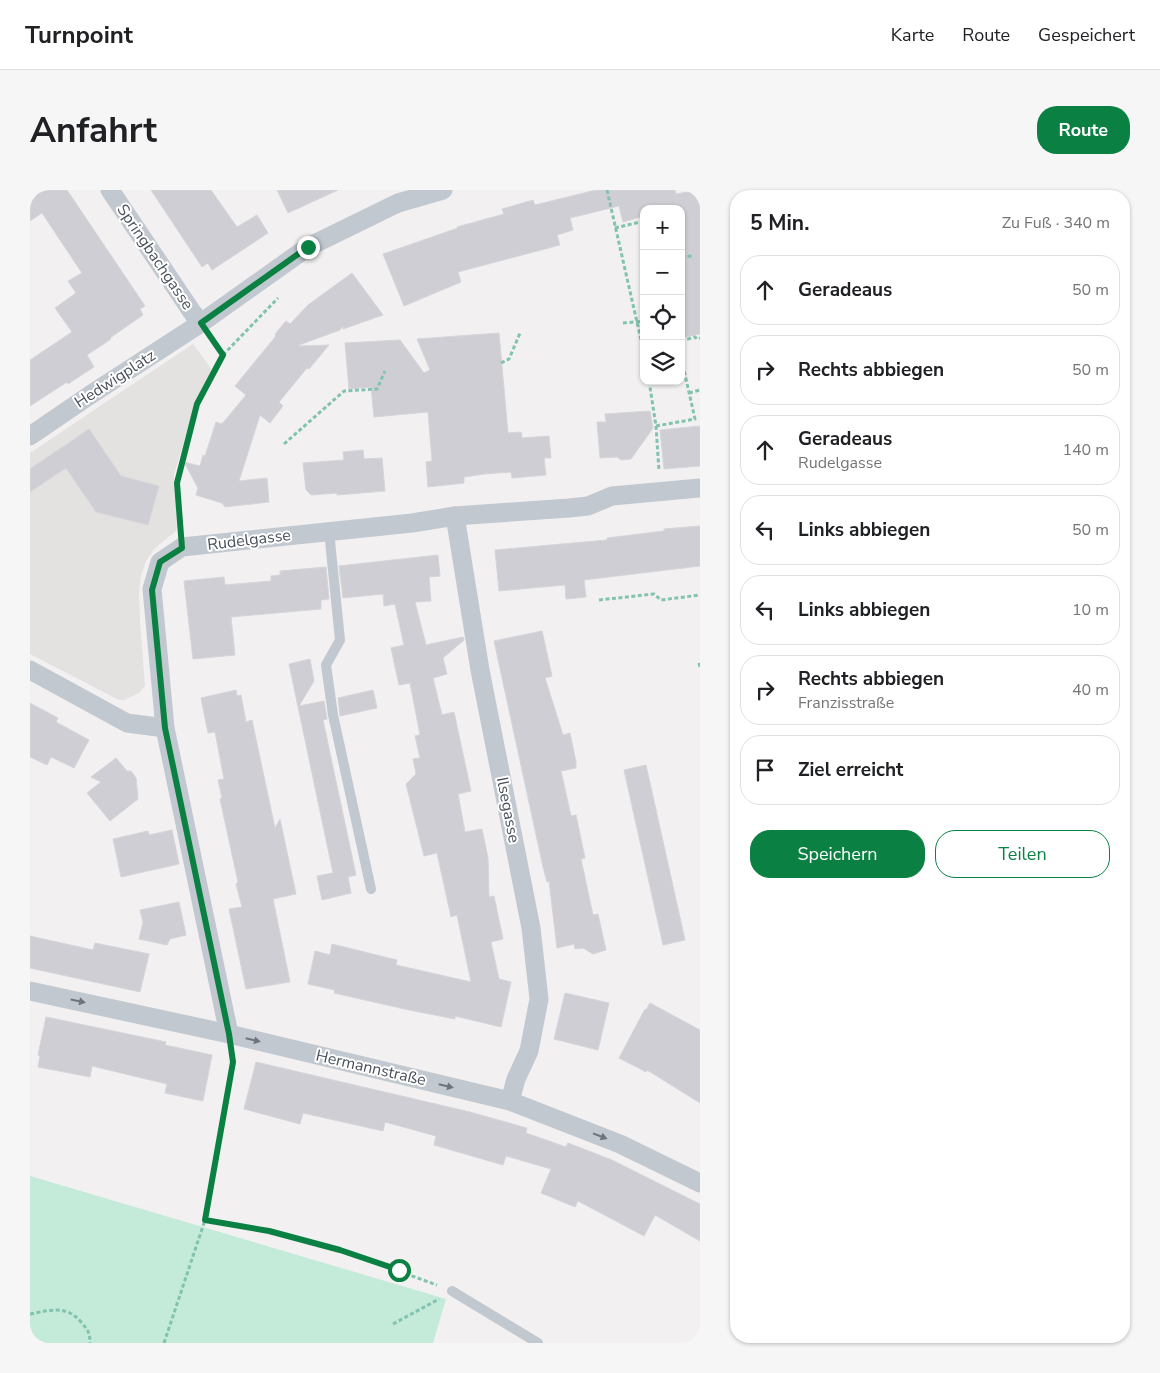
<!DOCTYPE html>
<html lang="de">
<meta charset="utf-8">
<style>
:root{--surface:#fff;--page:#f6f6f6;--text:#202124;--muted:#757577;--line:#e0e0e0;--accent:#0b8043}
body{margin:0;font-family:"Nunito Sans",sans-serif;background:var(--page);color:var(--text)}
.controls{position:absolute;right:15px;top:15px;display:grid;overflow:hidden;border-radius:10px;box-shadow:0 1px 4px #0004}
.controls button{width:45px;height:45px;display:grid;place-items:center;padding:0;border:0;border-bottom:1px solid var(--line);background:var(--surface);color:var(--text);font:25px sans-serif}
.stop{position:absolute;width:15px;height:15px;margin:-11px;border:4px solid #0b8043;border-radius:50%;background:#fff}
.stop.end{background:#0b8043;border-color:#fff;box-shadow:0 1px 5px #0008}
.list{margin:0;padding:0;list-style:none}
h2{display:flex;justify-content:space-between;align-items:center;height:65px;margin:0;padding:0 20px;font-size:21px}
h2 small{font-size:16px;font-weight:400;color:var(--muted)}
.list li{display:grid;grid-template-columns:32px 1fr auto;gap:15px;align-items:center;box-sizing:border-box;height:70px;margin:0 10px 10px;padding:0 10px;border:1px solid var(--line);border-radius:20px}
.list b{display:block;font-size:19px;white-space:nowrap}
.list p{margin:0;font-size:16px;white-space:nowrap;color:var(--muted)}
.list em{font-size:16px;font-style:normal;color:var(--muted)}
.actions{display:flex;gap:10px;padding:15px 20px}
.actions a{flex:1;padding:11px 0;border:1px solid var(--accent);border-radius:20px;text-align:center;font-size:18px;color:var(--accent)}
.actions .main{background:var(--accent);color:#fff}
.icon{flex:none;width:28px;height:28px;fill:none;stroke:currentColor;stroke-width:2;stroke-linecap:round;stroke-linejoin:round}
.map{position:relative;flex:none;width:670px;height:1153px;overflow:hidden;border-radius:20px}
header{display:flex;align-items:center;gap:30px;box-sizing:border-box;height:70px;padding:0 25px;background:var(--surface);border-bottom:1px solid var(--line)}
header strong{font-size:24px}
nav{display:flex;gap:28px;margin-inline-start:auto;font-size:18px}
.intro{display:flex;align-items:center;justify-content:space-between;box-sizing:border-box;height:120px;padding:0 30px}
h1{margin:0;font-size:35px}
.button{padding:12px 22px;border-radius:20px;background:var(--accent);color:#fff;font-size:18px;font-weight:700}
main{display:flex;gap:30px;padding:0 30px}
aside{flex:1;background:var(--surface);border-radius:20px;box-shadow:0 1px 4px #0004}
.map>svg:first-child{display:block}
</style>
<header>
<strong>Turnpoint</strong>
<nav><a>Karte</a><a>Route</a><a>Gespeichert</a></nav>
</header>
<div class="intro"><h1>Anfahrt</h1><a class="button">Route</a></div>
<main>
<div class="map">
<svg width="670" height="1153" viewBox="0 0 670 1153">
<rect width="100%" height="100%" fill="#f2f0f0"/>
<!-- education -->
<path fill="#e3e2e1" d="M163,154L182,180L166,210L144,285L147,336L146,341L125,358L116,371L111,386L109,401L110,431L115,496L109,503L94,510H89L0,464V263Z"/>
<!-- green -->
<path fill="#c4ead9" d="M0,986L416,1109L403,1153H0Z"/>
<!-- building -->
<g fill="#ceced4" stroke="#d5d5da">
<path d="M7,0H37L115,116L110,119L113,125L80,148L81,149L57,165L64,177L38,194L37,192L0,216V170L42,142L25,118L46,103L38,91L52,83L12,23L0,31V5Z"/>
<path d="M121,0H181L207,37L227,25L238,43L182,80L178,73L172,77Z"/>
<path d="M247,0H308L258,23Z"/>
<path d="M566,0H645L646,4L670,0V144L651,148V19H614V26L593,32L589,16L540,28L543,40L527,45L530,55L428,82L431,92L374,116L353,64L428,38L427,37L474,24L472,19L503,10L505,15Z"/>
<path d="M322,83L353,125L313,139V136L310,140L269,155V156L299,155L279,179L277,178L249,212L253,216L240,233L230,225L209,291L237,288L239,312L195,317L192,313L166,305L168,298L154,272L170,276L173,265L175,266L186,232L192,234L216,205L205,196L246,146L245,144L256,131L260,134L278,115Z"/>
<path d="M469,143L478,243L491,242L492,248L519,246L521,268H514L516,285L482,288L481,282L454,284L434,287V293L398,297L396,272L402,271L398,222L344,227L341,197L319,199L315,153L370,150L394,183L400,180L387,149Z"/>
<path d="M620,221L623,238L601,269L591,270L587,267L570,268L567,232H576L575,224Z"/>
<path d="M670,236V276L634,279L630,240Z"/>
<path d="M59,239L91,286L129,296L118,335L66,322L36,278L0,302V279Z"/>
<path d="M333,260L334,269L352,268L355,301L307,305V303L281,305L276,300L273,273L314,270L313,262Z"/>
<path d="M670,336V376L554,390L556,407L536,409L535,395L469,401L465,360L577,350V348L634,341V339Z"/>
<path d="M408,365L410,386L399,387L401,411L385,412L396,455L433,447L434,450L413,468L417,484L403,488L412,525L424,522L441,601L428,604L435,642L452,639L458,668L459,707L464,706L473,749L461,752L469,789L481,792L471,837L425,826V829L379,820L304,803L305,800L278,794L285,761L300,765L302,754L367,770L366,775L441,792L427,725L421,727L407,663L394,666L376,594L386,584L383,569L390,568L385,546L390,545L380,493L369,495L361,458L374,455L365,414L354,416L353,404L313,408L309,376Z"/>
<path d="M296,377L299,409L291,410V419L201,427L205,465L163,469L154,391L194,387L195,395L241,391V386L250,385V381Z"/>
<path d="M512,441L522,486L515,488L533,545L540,543L546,572V578L531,581L541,626L546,625L555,668L551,669L563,725L568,724L576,760L563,764L553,758L545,759L544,754L527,758L519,691L517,692L513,677L464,451Z"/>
<path d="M280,469L284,491L269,516L294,511L297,529L293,530L326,685L318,687L321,703L292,710L287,686L303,683L259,474Z"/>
<path d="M206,500L207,506L211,505L216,532L222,530L245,638L250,629L266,704L243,709L260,792L216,799L199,719L212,717L206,694L208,692L190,609L192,608L188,590L194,589L185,542L178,543L171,508Z"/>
<path d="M343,500L347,518L310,526L308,508Z"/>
<path d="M0,513L28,528L26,532L59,550L44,578L21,567L17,575L0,567Z"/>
<path d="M86,568L97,581H101L106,588L108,609L80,631L57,603L71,592L61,587Z"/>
<path d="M616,575L655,750L633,755L594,580Z"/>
<path d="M142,640L149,674L91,687L83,649L118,641L119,645Z"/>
<path d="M149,712L156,745L140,749L137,755L109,749L113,732L110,720Z"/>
<path d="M0,746L63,760L65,753L119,764L110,802L0,778Z"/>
<path d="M535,803L579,813L568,860L524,849Z"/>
<path d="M620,813L670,840V913L617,880L616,882L589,868L615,819L616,820Z"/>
<path d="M16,827L136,852L135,855L182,865L173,911L135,903L137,894L62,876L60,887L8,877L10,866L8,865Z"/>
<path d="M226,872L440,922L497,938L496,943L536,957L538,953L582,970L670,1014V1051L625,1025L614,1046L548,1011L545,1017L511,1003L521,979L476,966L473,975L404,955L406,946L355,932L353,941L273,923L270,934L214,919Z"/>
</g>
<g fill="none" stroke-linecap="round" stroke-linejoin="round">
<!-- path -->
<g stroke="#81c3ae" stroke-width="3" stroke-dasharray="4 2.5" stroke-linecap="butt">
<path d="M577,0L614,163"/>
<path d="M585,38L614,31"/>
<path d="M651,67L662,66"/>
<path d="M593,133L614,131"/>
<path d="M651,151L665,147L667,149L670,148"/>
<path d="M193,165L248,108"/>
<path d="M471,173L479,169L490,143"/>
<path d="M619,191L626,236L629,281"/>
<path d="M659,203L670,200"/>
<path d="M626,236L665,229L651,167"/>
<path d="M254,254L314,201L347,199L355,181"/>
<path d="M150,337L147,293L159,245L167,215L193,165L183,151"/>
<path d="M569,410L624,404L631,410L670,405"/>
<path d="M669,473L670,477"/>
<path d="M175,1030L239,1041L310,1060L407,1095"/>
<path d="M0,1124C20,1120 37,1115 51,1132C58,1140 60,1143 60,1153"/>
<path d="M363,1134L409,1109"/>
<path d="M134,1153L175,1030L203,873L202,867"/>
</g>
<!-- lane -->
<g stroke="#c2c8d0" stroke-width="10">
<path d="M299,341L310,450L296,475L303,525L341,699"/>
<path d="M422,1101L508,1153"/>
</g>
<!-- street -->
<g stroke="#c2c8d0" stroke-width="19">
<path d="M80,0L162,122L171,133"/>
<path d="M0,246L60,205L171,133L278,57L368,13L413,0"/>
<path d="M425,326L450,480L501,738L509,809L499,861L486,889L480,911"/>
<path d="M0,480L97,533L135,538"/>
<path d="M0,801L199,844L480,911L590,954L670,993"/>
<path d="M199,844L135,538L122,399L130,372L152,357L382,333L425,326L539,318L558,316L582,306L670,298"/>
</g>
</g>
<!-- one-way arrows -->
<defs><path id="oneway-solid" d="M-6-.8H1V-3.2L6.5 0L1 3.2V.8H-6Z" transform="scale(1.25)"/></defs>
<g fill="#6e747e">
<use href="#oneway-solid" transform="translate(48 811) rotate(12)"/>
<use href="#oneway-solid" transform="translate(223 850) rotate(13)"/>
<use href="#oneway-solid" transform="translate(416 896) rotate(13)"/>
<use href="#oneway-solid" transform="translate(570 946) rotate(21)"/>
</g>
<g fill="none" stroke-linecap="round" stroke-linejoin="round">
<!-- route -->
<path stroke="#0b8043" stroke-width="6" d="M278,57L171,133L193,165L167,214L147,293L152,358L130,372L122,400L135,538L199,844L203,872L175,1030L239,1041L310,1060L369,1080"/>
</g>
<g text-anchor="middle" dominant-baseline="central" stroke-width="4" stroke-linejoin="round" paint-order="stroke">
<!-- street labels -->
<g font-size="16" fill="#4a505b" stroke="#fff">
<text transform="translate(125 67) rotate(56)">Springbachgasse</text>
<text transform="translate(85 189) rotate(-33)">Hedwigplatz</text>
<text transform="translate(219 350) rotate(-7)">Rudelgasse</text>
<text transform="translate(478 620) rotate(79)">Ilsegasse</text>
<text transform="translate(341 878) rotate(13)">Hermannstraße</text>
</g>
</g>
</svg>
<div class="controls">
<button>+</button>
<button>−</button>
<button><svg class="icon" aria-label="locate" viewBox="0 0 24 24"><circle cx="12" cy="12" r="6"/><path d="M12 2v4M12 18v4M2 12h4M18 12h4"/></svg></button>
<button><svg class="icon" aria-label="layers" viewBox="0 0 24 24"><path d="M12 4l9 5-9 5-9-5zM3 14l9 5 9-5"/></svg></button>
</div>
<div class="stop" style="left:369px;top:1080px"></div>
<div class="stop end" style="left:278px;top:57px"></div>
</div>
<aside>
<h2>5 Min.<small>Zu Fuß · 340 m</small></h2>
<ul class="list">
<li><svg class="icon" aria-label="ahead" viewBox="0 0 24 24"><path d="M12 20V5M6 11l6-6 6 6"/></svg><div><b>Geradeaus</b></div><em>50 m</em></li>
<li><svg class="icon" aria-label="right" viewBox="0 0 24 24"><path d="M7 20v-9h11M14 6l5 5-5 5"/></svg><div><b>Rechts abbiegen</b></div><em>50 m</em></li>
<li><svg class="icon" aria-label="ahead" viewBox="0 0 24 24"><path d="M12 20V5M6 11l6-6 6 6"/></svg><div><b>Geradeaus</b><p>Rudelgasse</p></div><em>140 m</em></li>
<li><svg class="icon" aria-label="left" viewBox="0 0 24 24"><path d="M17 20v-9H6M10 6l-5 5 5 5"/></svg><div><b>Links abbiegen</b></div><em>50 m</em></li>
<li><svg class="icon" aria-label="left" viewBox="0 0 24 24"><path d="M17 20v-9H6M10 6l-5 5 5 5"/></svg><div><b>Links abbiegen</b></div><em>10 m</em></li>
<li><svg class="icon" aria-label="right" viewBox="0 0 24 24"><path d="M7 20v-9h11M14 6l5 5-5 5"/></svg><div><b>Rechts abbiegen</b><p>Franzisstraße</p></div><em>40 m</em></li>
<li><svg class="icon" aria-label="arrive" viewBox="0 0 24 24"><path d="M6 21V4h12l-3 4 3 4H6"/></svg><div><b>Ziel erreicht</b></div></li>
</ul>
<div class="actions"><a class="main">Speichern</a><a>Teilen</a></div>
</aside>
</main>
